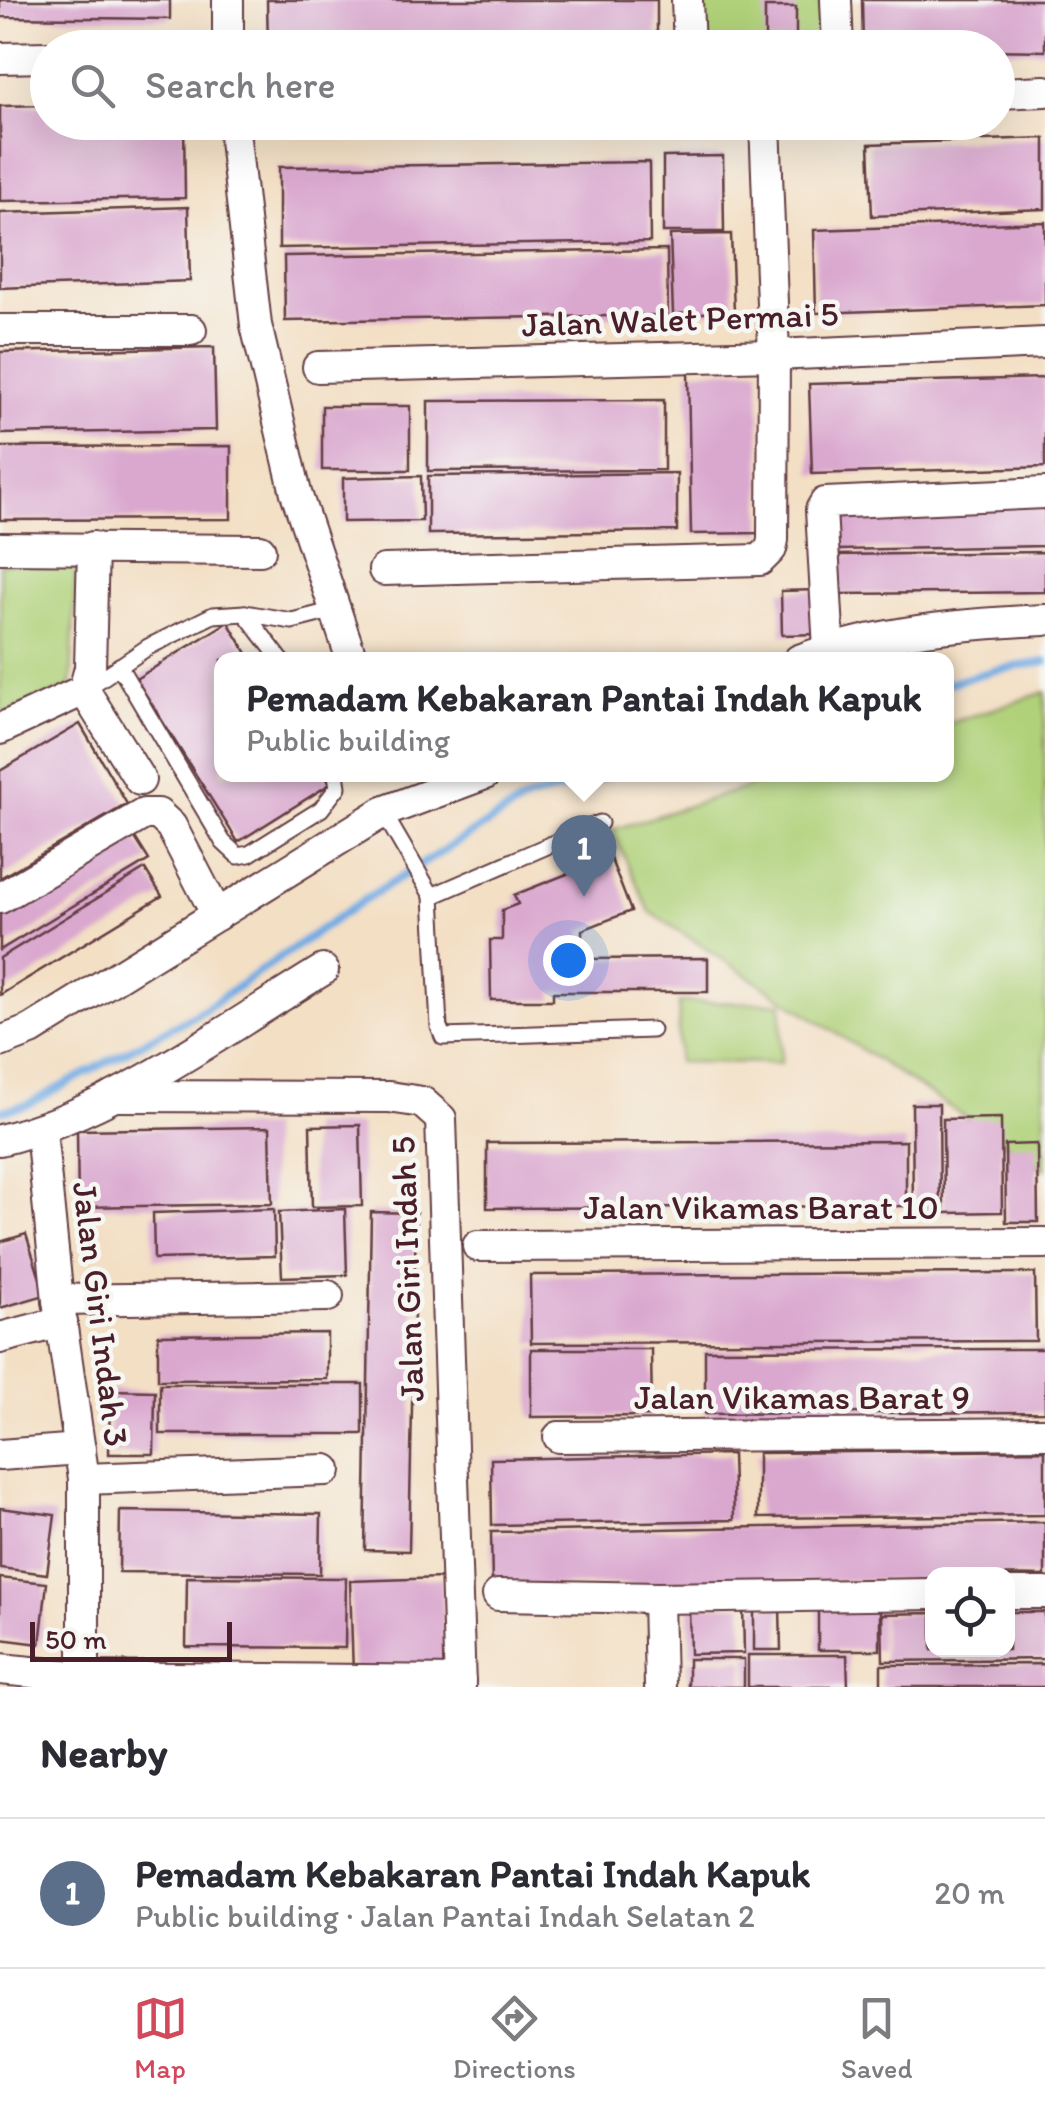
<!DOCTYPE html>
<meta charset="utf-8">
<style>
:root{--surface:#fff;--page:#f7f7f7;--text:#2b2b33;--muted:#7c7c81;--line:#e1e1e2;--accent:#d1495b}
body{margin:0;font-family:Itim,sans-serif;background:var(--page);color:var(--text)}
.controls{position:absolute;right:30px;bottom:30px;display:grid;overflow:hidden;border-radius:20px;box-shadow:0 10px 40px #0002}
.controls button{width:90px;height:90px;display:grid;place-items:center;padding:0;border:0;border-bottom:2px solid var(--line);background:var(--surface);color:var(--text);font:50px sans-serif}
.scale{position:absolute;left:30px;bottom:25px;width:202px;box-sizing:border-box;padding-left:10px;border:5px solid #4a1f2b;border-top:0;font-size:28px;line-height:35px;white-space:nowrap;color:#4a1f2b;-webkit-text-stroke:8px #f6f6f2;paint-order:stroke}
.you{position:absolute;left:568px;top:960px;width:35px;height:35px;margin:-25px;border:8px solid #fff;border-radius:50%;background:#1a73e8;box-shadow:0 0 0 15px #1a73e833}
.badge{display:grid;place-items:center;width:65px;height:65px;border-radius:50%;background:var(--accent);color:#fff;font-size:32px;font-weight:700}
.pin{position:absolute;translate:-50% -82px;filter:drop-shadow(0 2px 5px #0008)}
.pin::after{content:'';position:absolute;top:52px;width:35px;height:30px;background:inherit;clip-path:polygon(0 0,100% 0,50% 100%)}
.popup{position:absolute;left:214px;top:652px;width:740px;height:130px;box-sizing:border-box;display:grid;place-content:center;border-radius:20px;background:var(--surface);filter:drop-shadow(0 2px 8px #0005);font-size:32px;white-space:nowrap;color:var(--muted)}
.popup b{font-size:38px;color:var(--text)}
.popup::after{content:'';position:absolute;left:50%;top:100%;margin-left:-20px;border:20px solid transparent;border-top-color:var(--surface)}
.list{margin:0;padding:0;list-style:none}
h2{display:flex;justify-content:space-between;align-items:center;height:130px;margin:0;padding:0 40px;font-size:42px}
h2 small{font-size:32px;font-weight:400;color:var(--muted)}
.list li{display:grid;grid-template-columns:65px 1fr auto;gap:30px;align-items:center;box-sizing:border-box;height:150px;padding:0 40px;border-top:2px solid var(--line)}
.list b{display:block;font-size:38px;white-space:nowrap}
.list p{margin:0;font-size:32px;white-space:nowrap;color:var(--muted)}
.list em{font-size:32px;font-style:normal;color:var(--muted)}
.icon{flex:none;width:55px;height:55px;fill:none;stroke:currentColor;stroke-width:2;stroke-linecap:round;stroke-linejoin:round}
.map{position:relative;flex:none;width:1045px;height:1687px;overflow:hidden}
.search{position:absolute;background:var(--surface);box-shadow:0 10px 40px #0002;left:30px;right:30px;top:30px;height:110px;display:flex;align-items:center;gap:25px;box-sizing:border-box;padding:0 35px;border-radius:55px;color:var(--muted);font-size:38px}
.sheet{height:280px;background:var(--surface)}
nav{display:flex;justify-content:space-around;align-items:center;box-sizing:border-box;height:140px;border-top:2px solid var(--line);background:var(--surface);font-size:28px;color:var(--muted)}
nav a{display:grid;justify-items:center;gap:5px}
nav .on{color:var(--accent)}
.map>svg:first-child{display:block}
</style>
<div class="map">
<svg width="1045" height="1687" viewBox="0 0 1045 1687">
<rect width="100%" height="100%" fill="#f6f6f2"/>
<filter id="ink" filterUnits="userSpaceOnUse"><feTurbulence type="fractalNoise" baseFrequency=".01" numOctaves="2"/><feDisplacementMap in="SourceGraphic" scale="20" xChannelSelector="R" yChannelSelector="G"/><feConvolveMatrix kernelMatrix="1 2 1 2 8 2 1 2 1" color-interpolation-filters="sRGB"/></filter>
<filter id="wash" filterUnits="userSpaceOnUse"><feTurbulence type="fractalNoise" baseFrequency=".0048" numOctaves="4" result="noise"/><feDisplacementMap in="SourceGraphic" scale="40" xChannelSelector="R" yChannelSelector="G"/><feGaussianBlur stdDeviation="2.25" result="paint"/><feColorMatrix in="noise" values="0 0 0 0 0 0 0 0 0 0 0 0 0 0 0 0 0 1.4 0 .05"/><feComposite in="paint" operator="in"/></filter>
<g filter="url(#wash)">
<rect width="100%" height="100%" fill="#f3dfc4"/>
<!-- green -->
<g fill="#b0d179" stroke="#7d7852" stroke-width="2.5">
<path d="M700,0H820L822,47H702Z"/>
<path d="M76,562L71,687L0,715V564Z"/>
<path d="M1045,692V1169L650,912L612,830L786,775L946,774L947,724Z"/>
<path d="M679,1002L782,1003L781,1063L678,1062Z"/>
</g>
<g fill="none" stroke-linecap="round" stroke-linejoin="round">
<!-- stream -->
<g stroke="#73ace3" stroke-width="8">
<path d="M946,684L996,670L1045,662"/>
<path d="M0,1111L27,1105L205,1009L362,901L527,799L617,774"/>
</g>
</g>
<g id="blocks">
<!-- building -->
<g fill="#daa8cf">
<path d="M0,0H170V19L0,17Z"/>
<path d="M267,0H657V48H268Z"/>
<path d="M862,0H1045V51L863,48Z"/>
<rect x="765" y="7" width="31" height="33"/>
<path d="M48,105V122H184L185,198L0,201V106Z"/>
<path d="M1045,138V209L872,216L869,144Z"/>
<path d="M723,156L724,232H663V157Z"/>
<path d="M649,162L650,242L279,248V167Z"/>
<path d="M188,207L190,281L0,288V213Z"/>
<path d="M1045,222V305L816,313L814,230Z"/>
<path d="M731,234L734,312L673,314L670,235Z"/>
<path d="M667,250L668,315L285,321L284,256Z"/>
<path d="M214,347L216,430L0,434V352Z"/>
<path d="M759,369L762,533L691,534L688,371Z"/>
<path d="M1045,378V467L812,474L809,384Z"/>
<path d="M664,400V470L428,471V401Z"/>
<rect x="322" y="406" width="88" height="64"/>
<path d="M231,446V519L0,520V447Z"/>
<path d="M677,473V531L428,534V476Z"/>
<path d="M421,476L422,521L343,522V478Z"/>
<path d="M1045,506V546L837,550V510Z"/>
<path d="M1045,552V592L838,594V555Z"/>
<path d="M818,590L819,634L782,635L781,591Z"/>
<path d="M228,622L251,660H222V774H324L330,784L238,842L136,679Z"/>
<path d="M80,724L127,804L0,878V771Z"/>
<path d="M132,833L149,860L0,950V913Z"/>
<path d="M610,857L631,911L582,930V959L708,958V992H553V1000H491L490,940H502V910L518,904L514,895Z"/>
<path d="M145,869L162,896L0,995V958Z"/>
<path d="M912,1104H939L940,1214H913Z"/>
<path d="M1001,1118L1002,1212L944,1213L943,1119Z"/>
<path d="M360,1125L362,1206L312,1207L310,1126Z"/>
<path d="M270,1127L272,1204L78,1207L77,1130Z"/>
<path d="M906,1141V1206L487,1208V1143Z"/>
<path d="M1037,1144L1038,1222H1006L1005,1145Z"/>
<path d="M274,1209L275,1256L154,1259L153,1213Z"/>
<path d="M345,1209L347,1275L282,1277L279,1212Z"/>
<path d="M371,1212L416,1213L409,1551L365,1550Z"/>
<path d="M26,1234L45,1295L0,1308V1242Z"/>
<path d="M1035,1273L1036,1341L531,1343L530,1275Z"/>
<path d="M327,1333V1379L158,1380V1335Z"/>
<path d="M531,1349H651L652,1416L531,1417Z"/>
<path d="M1045,1349V1412L705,1414V1350Z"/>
<rect x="160" y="1384" width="203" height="50"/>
<path d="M110,1390L155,1391L154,1454H109Z"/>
<path d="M1045,1450V1515L758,1518V1453Z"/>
<path d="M732,1454L734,1520L492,1525L491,1459Z"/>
<path d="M0,1508L55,1515L47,1574L0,1568Z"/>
<path d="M120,1511L321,1514L320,1574L119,1572Z"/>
<path d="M1045,1522V1576L932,1574V1579L492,1587L491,1532Z"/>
<path d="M187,1577L346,1578L345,1648L186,1647Z"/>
<path d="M0,1578L47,1583L40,1644L0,1639Z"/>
<path d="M442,1578L445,1672L353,1674L350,1581Z"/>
<path d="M743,1605L744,1653L690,1654L689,1606Z"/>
<path d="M754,1606H780L781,1650H754Z"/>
<rect x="818" y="1606" width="62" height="44"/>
<path d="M1008,1612H1045V1659L883,1661L882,1614L932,1613V1650H1008Z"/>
<path d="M748,1655H847L848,1687H748Z"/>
<rect x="688" y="1659" width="56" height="28"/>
<path d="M1045,1664V1687H881V1665Z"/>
</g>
</g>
</g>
<g filter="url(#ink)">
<use href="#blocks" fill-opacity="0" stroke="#633c42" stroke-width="2.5"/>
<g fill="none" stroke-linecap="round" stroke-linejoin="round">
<!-- lane casing -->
<g stroke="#633c42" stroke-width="19">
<g id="lane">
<path d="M245,613L281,660"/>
<path d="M119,666L223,842L238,856L249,854L321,809L338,787L336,774"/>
<path d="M86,689L148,647L213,615L245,613L292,621L335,610"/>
<path d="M383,812L432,896L439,1027L443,1037L652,1030"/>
<path d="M432,896L600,823"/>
</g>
</g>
<!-- street casing -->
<g stroke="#633c42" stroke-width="34">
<g id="street">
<path d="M228,0V48"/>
<path d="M687,0L689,48"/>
<path d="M836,0L838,48"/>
<path d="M0,58L48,57"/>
<path d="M998,93L1045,91"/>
<path d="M233,122L256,325L296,493L352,660"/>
<path d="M0,330H191"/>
<path d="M318,367L774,355L1045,343"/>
<path d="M0,548L260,550"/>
<path d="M384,570L760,560L771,549L773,540L774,355L765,122"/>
<path d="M829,649L821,510L825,503L1045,493"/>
<path d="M799,660C878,631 962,624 1045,620"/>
<path d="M84,690L140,780"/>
<path d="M0,729L84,690L90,668L93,547"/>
<path d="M0,898L144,814H158L171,826L217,915"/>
<path d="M0,1042L31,1030L383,812L485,774"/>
<path d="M116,1096L389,1097L422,1102L441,1119L460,1687"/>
<path d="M41,1131L58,1300L84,1479V1687"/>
<path d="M0,1140C111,1114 226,1029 323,970"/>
<path d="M478,1246L1045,1243"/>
<path d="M58,1300L328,1296"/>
<path d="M0,1338L62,1322"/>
<path d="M559,1437L1045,1433"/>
<path d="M0,1455L80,1449"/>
<path d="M84,1479L326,1470"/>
<path d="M1008,1593H1045"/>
<path d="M498,1595L658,1598L932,1594"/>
<path d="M658,1598L660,1687"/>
<path d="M0,1669L85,1677L460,1681"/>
</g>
</g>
<!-- lane -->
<use href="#lane" stroke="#fff" stroke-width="15"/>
<!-- street -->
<use href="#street" stroke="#fff" stroke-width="30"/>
</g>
</g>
<g text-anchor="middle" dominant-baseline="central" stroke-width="9" stroke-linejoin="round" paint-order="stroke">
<!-- street labels -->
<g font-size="35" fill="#4a1f2b" stroke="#f6f6f2">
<text transform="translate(680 319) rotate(-2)">Jalan Walet Permai 5</text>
<text x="761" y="1207">Jalan Vikamas Barat 10</text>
<text transform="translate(407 1269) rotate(-92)">Jalan Giri Indah 5</text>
<text transform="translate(101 1314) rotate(83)">Jalan Giri Indah 3</text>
<text x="802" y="1397">Jalan Vikamas Barat 9</text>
</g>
</g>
</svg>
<div class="controls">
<button><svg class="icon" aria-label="locate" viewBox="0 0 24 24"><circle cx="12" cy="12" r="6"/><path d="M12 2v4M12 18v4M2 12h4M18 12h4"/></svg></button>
</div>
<div class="scale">50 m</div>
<div class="you"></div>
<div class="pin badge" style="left:584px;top:897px;background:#5c6f8a">1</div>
<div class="popup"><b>Pemadam Kebakaran Pantai Indah Kapuk</b>Public building</div>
<div class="search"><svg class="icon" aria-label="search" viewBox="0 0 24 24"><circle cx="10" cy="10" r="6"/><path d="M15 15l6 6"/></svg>Search here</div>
</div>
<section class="sheet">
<h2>Nearby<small></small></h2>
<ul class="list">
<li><span class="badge" style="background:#5c6f8a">1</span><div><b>Pemadam Kebakaran Pantai Indah Kapuk</b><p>Public building · Jalan Pantai Indah Selatan 2</p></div><em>20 m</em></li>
</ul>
</section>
<nav>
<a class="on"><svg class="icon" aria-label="map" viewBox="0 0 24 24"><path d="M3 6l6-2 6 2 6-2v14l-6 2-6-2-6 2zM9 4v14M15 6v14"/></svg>Map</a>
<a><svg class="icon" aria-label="directions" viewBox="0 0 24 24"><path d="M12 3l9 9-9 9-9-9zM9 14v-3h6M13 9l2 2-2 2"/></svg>Directions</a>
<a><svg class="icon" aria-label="saved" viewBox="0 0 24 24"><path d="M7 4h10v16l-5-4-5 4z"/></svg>Saved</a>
</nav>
